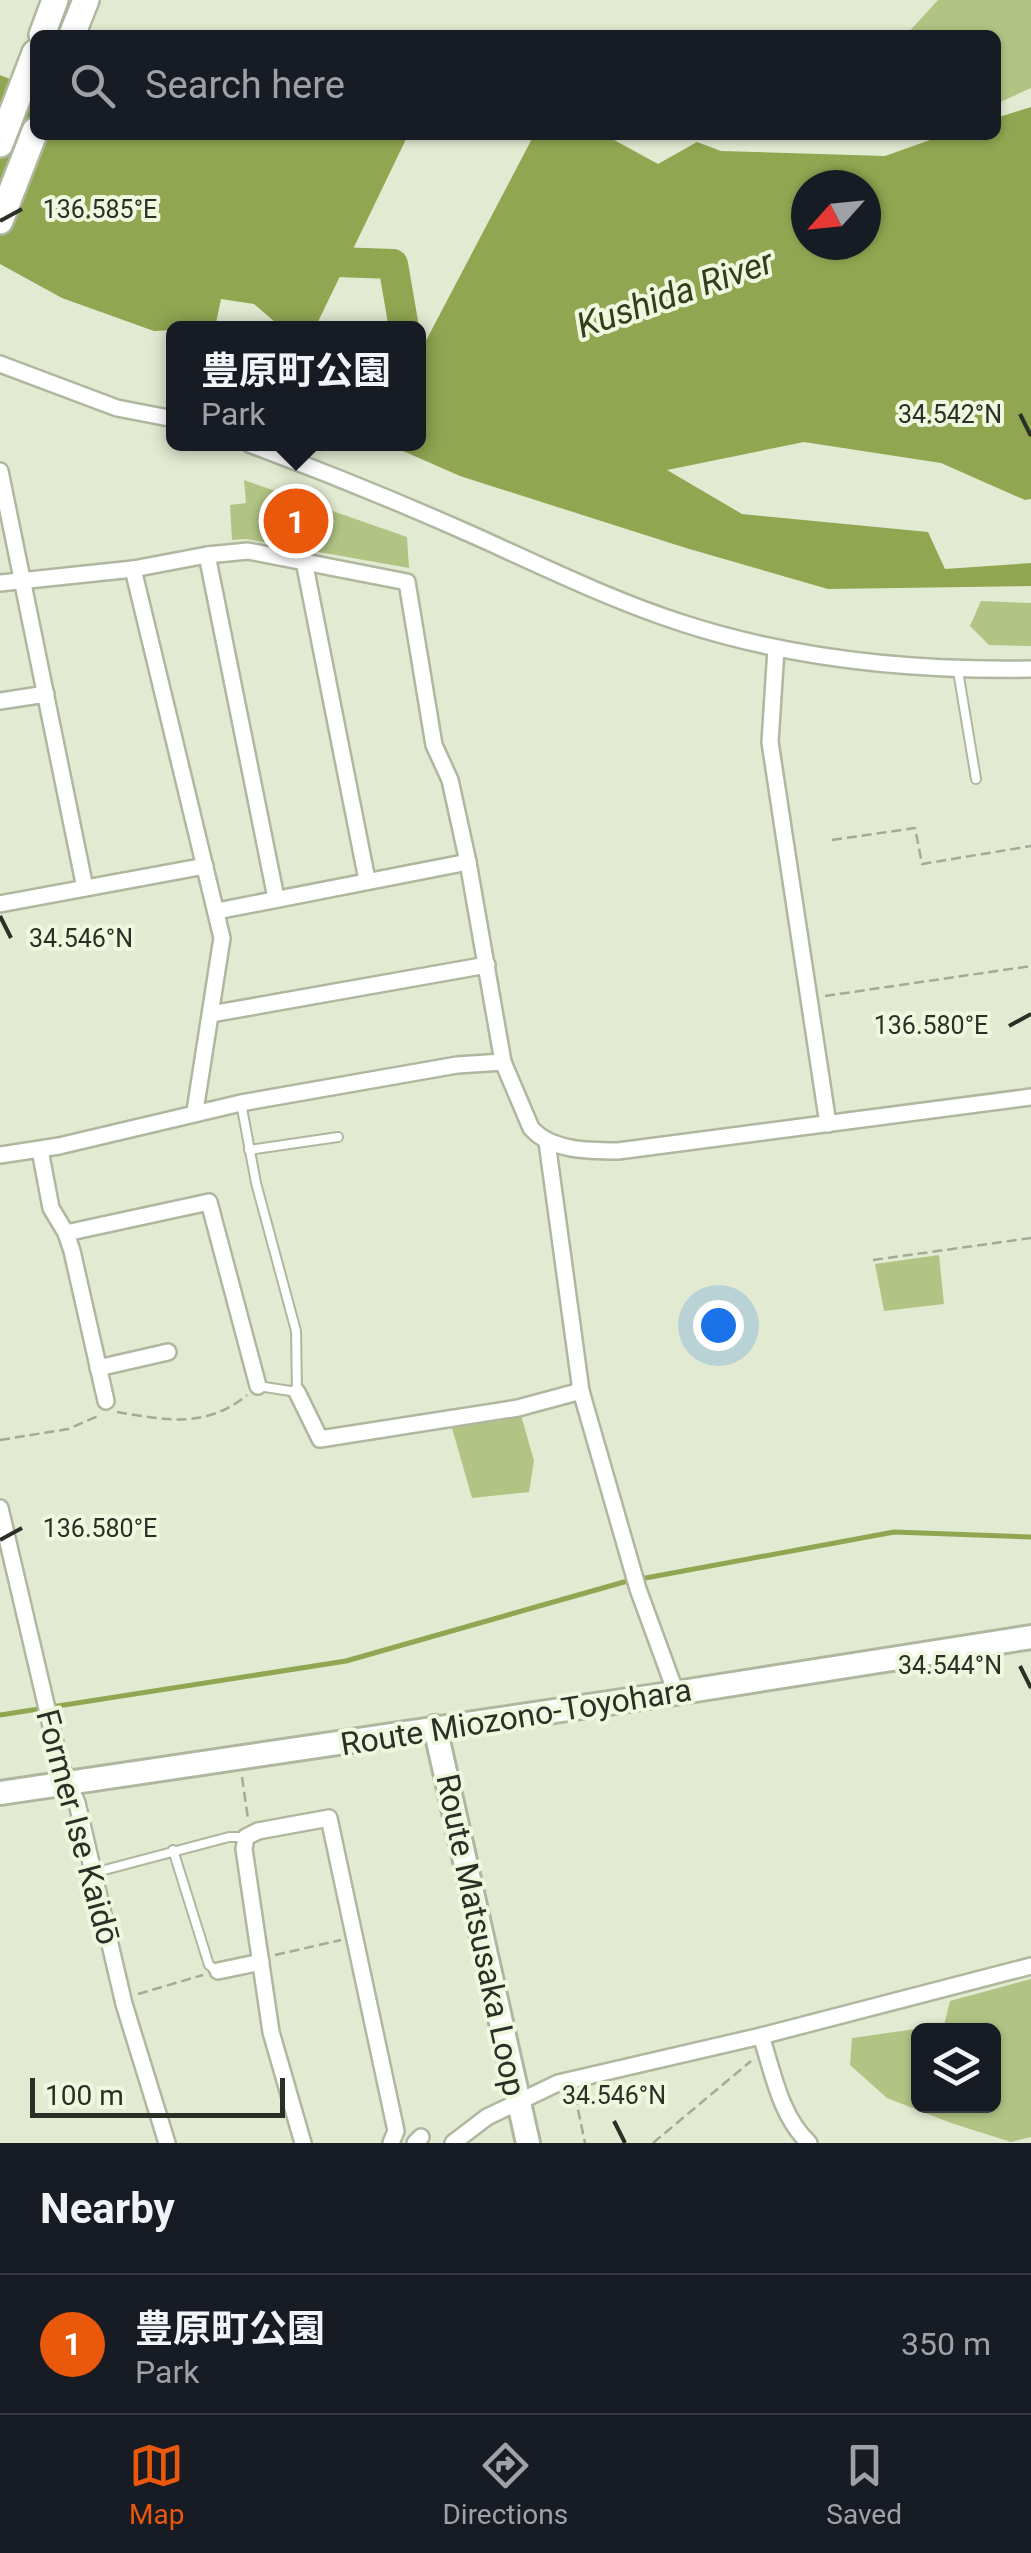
<!DOCTYPE html>
<meta charset="utf-8">
<style>
:root{--surface:#171b24;--page:#20242c;--text:#f1f3f6;--muted:#9ea1a6;--line:#363941;--accent:#ea580c}
body{margin:0;font-family:Roboto,"Noto Sans JP",sans-serif;background:var(--page);color:var(--text)}
.controls{position:absolute;right:30px;bottom:30px;display:grid;overflow:hidden;border-radius:15px;box-shadow:0 2px 8px #0004}
.controls button{width:90px;height:90px;display:grid;place-items:center;padding:0;border:0;border-bottom:2px solid var(--line);background:var(--surface);color:var(--text);font:50px sans-serif}
.compass{position:absolute;left:791px;top:170px;width:90px;height:90px;border-radius:50%;background:var(--surface);box-shadow:0 2px 8px #0004;rotate:243deg}
.scale{position:absolute;left:30px;bottom:25px;width:255px;box-sizing:border-box;padding-left:10px;border:5px solid #2c2f26;border-top:0;font-size:28px;line-height:35px;white-space:nowrap;color:#2c2f26;-webkit-text-stroke:8px #eff8de;paint-order:stroke}
.you{position:absolute;left:718px;top:1325px;width:35px;height:35px;margin:-25px;border:8px solid #fff;border-radius:50%;background:#1a73e8;box-shadow:0 0 0 15px #1a73e833}
.badge{display:grid;place-items:center;width:65px;height:65px;border-radius:50%;background:var(--accent);color:#fff;font-size:32px;font-weight:700}
.pin{position:absolute;translate:-50% -50%;border:5px solid #fff;box-shadow:0 2px 10px #0006}
.popup{position:absolute;left:166px;top:321px;width:260px;height:130px;box-sizing:border-box;display:grid;place-content:center;border-radius:15px;background:var(--surface);filter:drop-shadow(0 2px 8px #0005);font-size:32px;white-space:nowrap;color:var(--muted)}
.popup b{font-size:38px;color:var(--text)}
.popup::after{content:'';position:absolute;left:50%;top:100%;margin-left:-20px;border:20px solid transparent;border-top-color:var(--surface)}
.list{margin:0;padding:0;list-style:none}
h2{display:flex;justify-content:space-between;align-items:center;height:130px;margin:0;padding:0 40px;font-size:42px}
h2 small{font-size:32px;font-weight:400;color:var(--muted)}
.list li{display:grid;grid-template-columns:65px 1fr auto;gap:30px;align-items:center;box-sizing:border-box;height:140px;padding:0 40px;border-top:2px solid var(--line)}
.list b{display:block;font-size:38px;white-space:nowrap}
.list p{margin:0;font-size:32px;white-space:nowrap;color:var(--muted)}
.list em{font-size:32px;font-style:normal;color:var(--muted)}
.icon{flex:none;width:55px;height:55px;fill:none;stroke:currentColor;stroke-width:2;stroke-linecap:round;stroke-linejoin:round}
.map{position:relative;flex:none;width:1031px;height:2143px;overflow:hidden}
.search{position:absolute;background:var(--surface);box-shadow:0 2px 8px #0004;left:30px;right:30px;top:30px;height:110px;display:flex;align-items:center;gap:25px;box-sizing:border-box;padding:0 35px;border-radius:15px;color:var(--muted);font-size:38px}
.sheet{height:270px;background:var(--surface)}
nav{display:flex;justify-content:space-around;align-items:center;box-sizing:border-box;height:140px;border-top:2px solid var(--line);background:var(--surface);font-size:28px;color:var(--muted)}
nav a{display:grid;justify-items:center;gap:5px}
nav .on{color:var(--accent)}
.map>svg:first-child{display:block}
</style>
<div class="map">
<svg width="1031" height="2143" viewBox="0 0 1031 2143">
<rect width="100%" height="100%" fill="#e2ead1"/>
<!-- green -->
<g fill="#b2c484" fill-rule="evenodd">
<path d="M938,0H1031V88L996,104V35H906Z"/>
<path d="M244,480L407,537L409,568L246,539L232,540L230,505L246,503Z"/>
<path d="M981,601L1031,603V646L989,645L970,626Z"/>
<path d="M939,1255L944,1304L884,1311L875,1264Z"/>
<path d="M521,1415L534,1461L529,1492L472,1498L452,1428Z"/>
<path d="M1031,1979V2137L1011,2142L951,2123L887,2098L850,2065L852,2038L944,2025L950,2001ZM994,2030V2106H918V2030Z"/>
</g>
<!-- water -->
<g fill="#90a651" fill-rule="evenodd">
<path d="M0,75L35,89V135H408L315,328H282L254,304L221,299L215,328L154,331L62,298L0,264Z"/>
<path d="M1031,107V499L1025,500L941,463L804,442L667,470L742,514L928,532L945,569L1031,563V586L828,589L686,548L460,476L387,444H418L419,354L534,135H605L658,164L697,142L721,151L885,156L944,135H996V118ZM806,185H866V245H806Z"/>
</g>
<g fill="none" stroke-linecap="round" stroke-linejoin="round">
<!-- stream -->
<path stroke="#90a651" stroke-width="5" d="M0,1715L346,1661L624,1582L894,1532L1031,1537"/>
<!-- river -->
<path stroke="#90a651" stroke-width="30" d="M307,261L393,264L404,328"/>
<!-- service casing -->
<g stroke="#afb79f" stroke-width="12">
<g id="service">
<path d="M958,671L976,779"/>
<path d="M241,1103L256,1183L296,1331L297,1392L258,1386"/>
<path d="M249,1150L338,1137"/>
<path d="M173,1850L209,1965L217,1971"/>
<path d="M93,1873L229,1837H246"/>
</g>
</g>
<!-- minor casing -->
<g stroke="#afb79f" stroke-width="20">
<g id="minor">
<path d="M0,364L117,408L174,419"/>
<path d="M249,444C325,472 401,503 475,536C544,567 613,601 685,624C797,660 914,671 1031,669"/>
<path d="M0,471L85,888"/>
<path d="M207,555L276,898"/>
<path d="M304,561L367,880"/>
<path d="M0,583L133,569"/>
<path d="M776,649L770,742L828,1124"/>
<path d="M0,701L46,694"/>
<path d="M0,904L205,866"/>
<path d="M217,911L468,862"/>
<path d="M211,1014L487,965"/>
<path d="M195,1111L222,938L133,569L207,555L248,551L407,582L434,745L450,780L468,862L503,1062L531,1128C551,1151 590,1151 618,1151L1031,1097"/>
<path d="M547,1142L581,1391L638,1589L676,1693"/>
<path d="M40,1150L51,1208L66,1233L72,1251L106,1401"/>
<path d="M0,1155L59,1146L241,1103L457,1065L503,1062"/>
<path d="M66,1233L209,1202L258,1386"/>
<path d="M98,1368L168,1352"/>
<path d="M297,1392L320,1439L518,1408L581,1391"/>
<path d="M0,1508L60,1764L77,1803L124,2004L167,2143"/>
<path d="M218,1971L261,1962"/>
<path d="M761,2036C773,2072 780,2116 809,2143"/>
<path d="M303,2143L271,2032L244,1849L246,1837L258,1831L329,1818L396,2131L391,2143"/>
<path d="M415,2143L421,2137"/>
<path d="M453,2143L487,2117L558,2083L761,2036L1031,1966"/>
</g>
</g>
<!-- secondary casing -->
<g stroke="#afb79f" stroke-width="28">
<g id="secondary">
<path d="M435,1727L528,2143"/>
<path d="M0,1793L676,1693L1031,1637"/>
</g>
</g>
<!-- primary casing -->
<g stroke="#afb79f" stroke-width="30">
<g id="primary">
<path d="M42,35L55,0"/>
<path d="M72,35L86,0"/>
<path d="M0,144L35,53"/>
<path d="M0,221L35,131"/>
</g>
</g>
<!-- path -->
<g stroke="#a4aa97" stroke-width="2.5" stroke-dasharray="10 5" stroke-linecap="butt">
<path d="M832,840L915,828L922,864L1031,846"/>
<path d="M825,996L1031,966"/>
<path d="M873,1260L1031,1238"/>
<path d="M117,1412C166,1420 206,1429 247,1395"/>
<path d="M0,1440L68,1429L100,1415"/>
<path d="M242,1777L248,1819"/>
<path d="M275,1955L341,1940"/>
<path d="M138,1994L203,1975"/>
<path d="M575,2095L585,2143"/>
<path d="M653,2143L751,2061"/>
</g>
<!-- service -->
<use href="#service" stroke="#fff" stroke-width="8"/>
<!-- minor -->
<use href="#minor" stroke="#fff" stroke-width="15"/>
<!-- secondary -->
<use href="#secondary" stroke="#fff" stroke-width="22"/>
<!-- primary -->
<use href="#primary" stroke="#fff" stroke-width="25"/>
</g>
<!-- ticks -->
<path fill="none" stroke="#2c2f26" stroke-width="4" d="M0,221L22,209M1020,414L1031,436M0,916L11,938M1009,1026L1031,1014M0,1540L22,1528M1020,1666L1031,1688M614,2121L625,2143"/>
<g text-anchor="middle" dominant-baseline="central" stroke-width="8" stroke-linejoin="round" paint-order="stroke">
<!-- street labels -->
<g font-size="32" fill="#2c2f26" stroke="#eff8de">
<text transform="translate(516 1717) rotate(-9)">Route Miozono-Toyohara</text>
<text transform="translate(78 1827) rotate(75)">Former Ise Kaidō</text>
<text transform="translate(481 1935) rotate(78)">Route Matsusaka Loop</text>
</g>
<!-- water labels -->
<g font-size="35" font-style="italic" fill="#353e1a" stroke="#eff8de">
<text transform="translate(675 294) rotate(-19)">Kushida River</text>
</g>
</g>
<g font-size="25" text-anchor="middle" fill="#2c2f26" stroke="#eff8de" stroke-width="8" stroke-linejoin="round" paint-order="stroke">
<text x="100" y="218">136.585°E</text>
<text x="950" y="423">34.542°N</text>
<text x="81" y="947">34.546°N</text>
<text x="931" y="1034">136.580°E</text>
<text x="100" y="1537">136.580°E</text>
<text x="950" y="1674">34.544°N</text>
<text x="614" y="2104">34.546°N</text>
</g>
</svg>
<div class="controls">
<button><svg class="icon" aria-label="layers" viewBox="0 0 24 24"><path d="M12 4l9 5-9 5-9-5zM3 14l9 5 9-5"/></svg></button>
</div>
<svg class="compass" viewBox="-18 -18 36 36"><path d="M0-13l5 13h-10z" fill="#e53935"/><path d="M0 13l5-13h-10z" fill="#9ea1a6"/></svg>
<div class="scale">100 m</div>
<div class="you"></div>
<div class="pin badge" style="left:296px;top:521px">1</div>
<div class="popup"><b>豊原町公園</b>Park</div>
<div class="search"><svg class="icon" aria-label="search" viewBox="0 0 24 24"><circle cx="10" cy="10" r="6"/><path d="M15 15l6 6"/></svg>Search here</div>
</div>
<section class="sheet">
<h2>Nearby<small></small></h2>
<ul class="list">
<li><span class="badge">1</span><div><b>豊原町公園</b><p>Park</p></div><em>350 m</em></li>
</ul>
</section>
<nav>
<a class="on"><svg class="icon" aria-label="map" viewBox="0 0 24 24"><path d="M3 6l6-2 6 2 6-2v14l-6 2-6-2-6 2zM9 4v14M15 6v14"/></svg>Map</a>
<a><svg class="icon" aria-label="directions" viewBox="0 0 24 24"><path d="M12 3l9 9-9 9-9-9zM9 14v-3h6M13 9l2 2-2 2"/></svg>Directions</a>
<a><svg class="icon" aria-label="saved" viewBox="0 0 24 24"><path d="M7 4h10v16l-5-4-5 4z"/></svg>Saved</a>
</nav>
